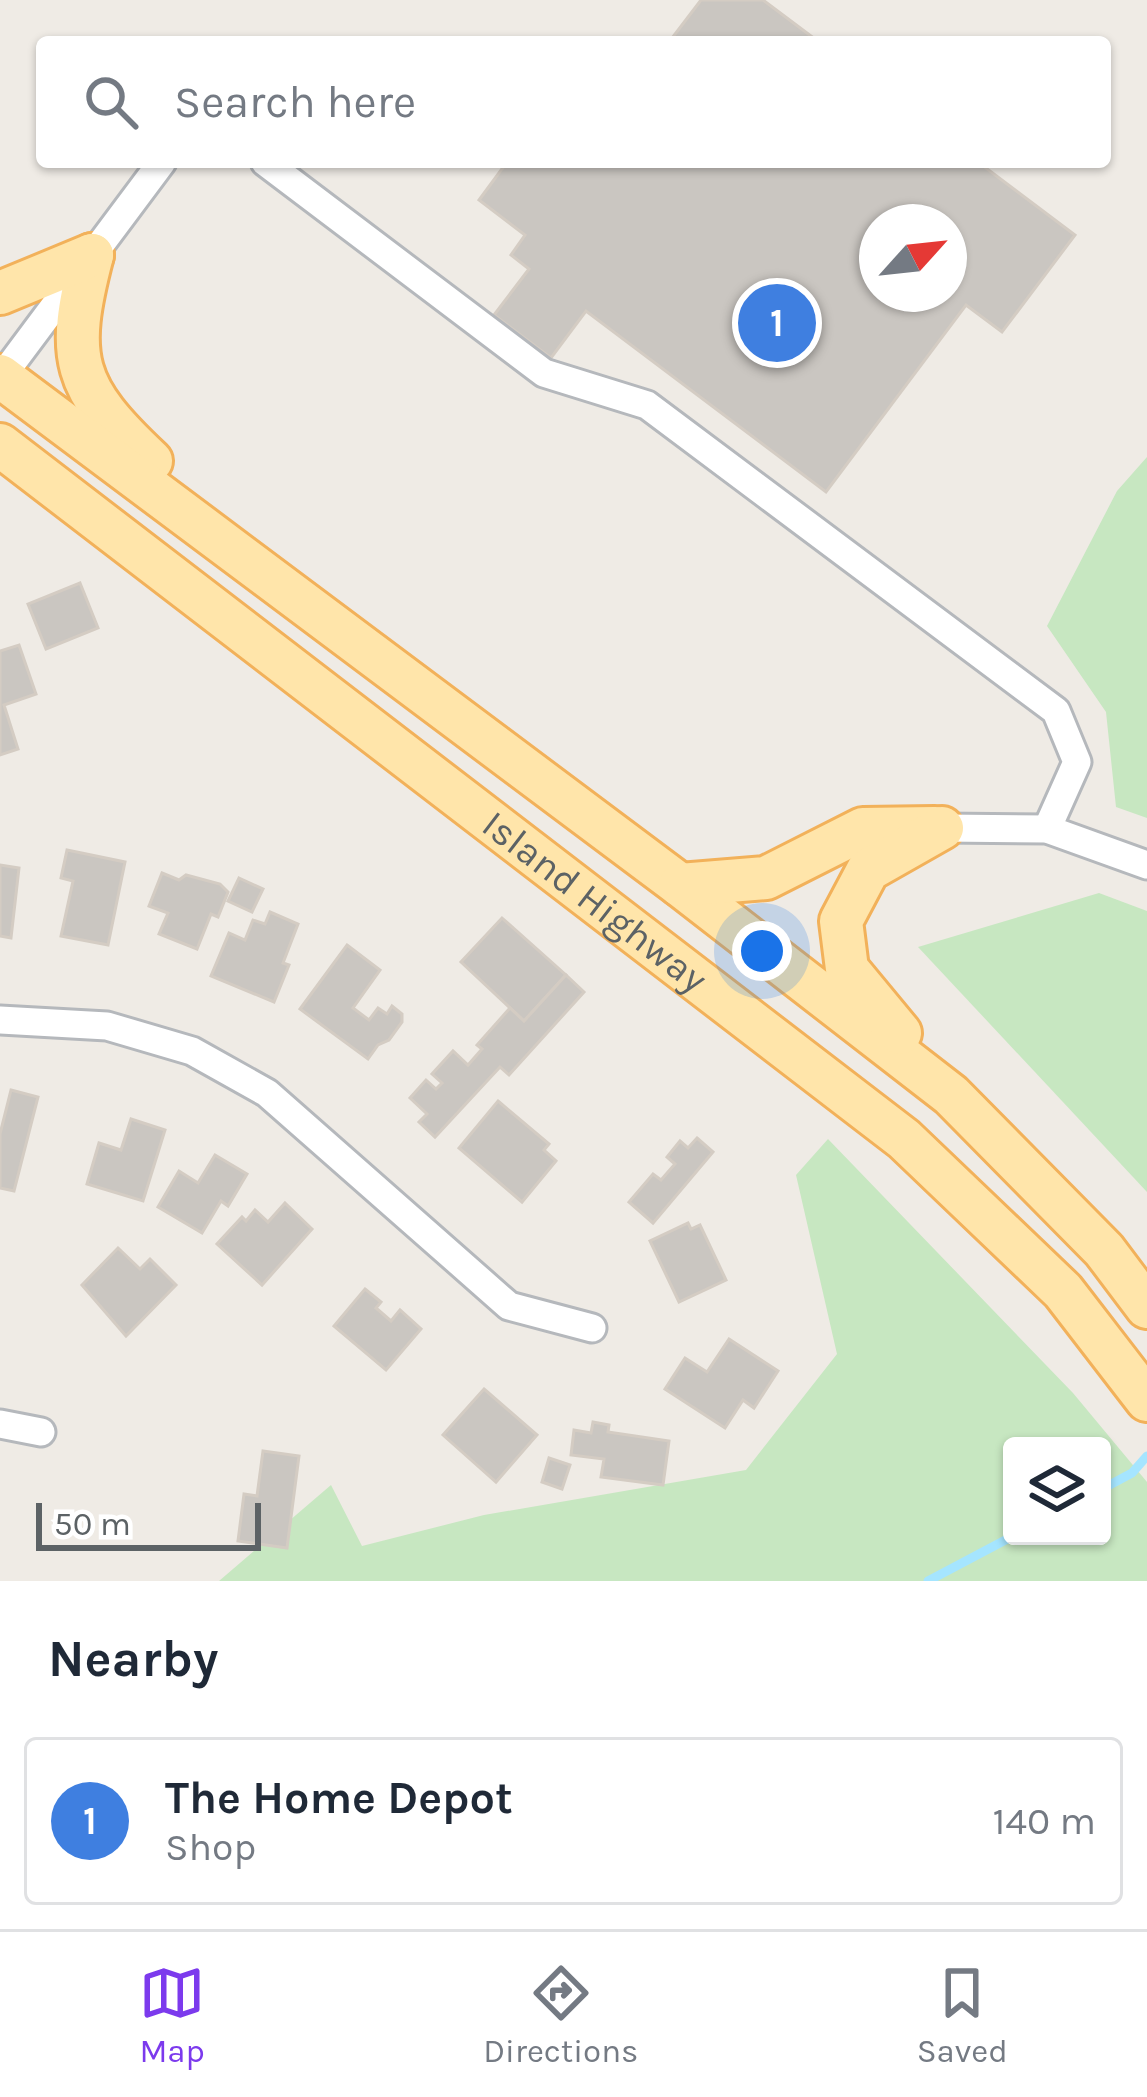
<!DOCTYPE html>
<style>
:root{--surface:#fff;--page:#f2f2f3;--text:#1f2937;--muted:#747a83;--line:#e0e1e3;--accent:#7c3aed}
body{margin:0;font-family:Karla,sans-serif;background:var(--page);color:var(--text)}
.controls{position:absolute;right:36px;bottom:36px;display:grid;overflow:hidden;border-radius:12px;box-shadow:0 3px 9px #0004}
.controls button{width:108px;height:108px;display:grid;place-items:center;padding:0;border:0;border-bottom:3px solid var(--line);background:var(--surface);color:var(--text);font:60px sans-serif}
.compass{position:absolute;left:859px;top:204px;width:108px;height:108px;border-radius:50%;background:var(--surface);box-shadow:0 3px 9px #0004;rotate:63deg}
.scale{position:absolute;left:36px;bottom:30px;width:225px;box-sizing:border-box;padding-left:12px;border:6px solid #5c6265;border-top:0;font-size:33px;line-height:42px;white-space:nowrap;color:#5c6265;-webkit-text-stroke:9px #fff;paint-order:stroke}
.you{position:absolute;left:762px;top:951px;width:42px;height:42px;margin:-30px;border:9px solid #fff;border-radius:50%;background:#1a73e8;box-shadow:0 0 0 18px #1a73e833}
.badge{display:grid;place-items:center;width:78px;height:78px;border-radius:50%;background:var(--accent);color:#fff;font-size:39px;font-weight:700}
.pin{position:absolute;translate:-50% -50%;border:6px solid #fff;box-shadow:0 3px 12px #0006}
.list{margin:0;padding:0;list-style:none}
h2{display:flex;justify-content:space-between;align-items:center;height:156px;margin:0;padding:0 48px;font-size:51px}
h2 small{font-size:39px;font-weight:400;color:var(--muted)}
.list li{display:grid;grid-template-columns:78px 1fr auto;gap:36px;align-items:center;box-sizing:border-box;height:168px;margin:0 24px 24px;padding:0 24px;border:3px solid var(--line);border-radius:12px}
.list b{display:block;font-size:45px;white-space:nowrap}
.list p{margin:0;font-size:39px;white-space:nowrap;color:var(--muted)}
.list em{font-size:39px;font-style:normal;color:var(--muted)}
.icon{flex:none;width:66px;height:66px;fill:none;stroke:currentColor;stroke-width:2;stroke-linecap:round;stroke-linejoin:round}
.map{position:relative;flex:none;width:1147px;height:1581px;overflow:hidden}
.search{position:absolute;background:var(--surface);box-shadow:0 3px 9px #0004;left:36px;right:36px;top:36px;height:132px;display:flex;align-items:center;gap:30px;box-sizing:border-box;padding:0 42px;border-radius:12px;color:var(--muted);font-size:45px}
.sheet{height:348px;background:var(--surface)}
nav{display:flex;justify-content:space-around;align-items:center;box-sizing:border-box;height:168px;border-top:3px solid var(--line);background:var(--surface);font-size:33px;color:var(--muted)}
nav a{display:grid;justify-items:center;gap:6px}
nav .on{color:var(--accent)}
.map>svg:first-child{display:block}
</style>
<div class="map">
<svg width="1147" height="1581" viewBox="0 0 1147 1581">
<rect width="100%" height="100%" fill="#efebe5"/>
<!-- green -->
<g fill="#c7e7c1" fill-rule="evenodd">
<path d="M1147,457V818L1116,807L1106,712L1047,626L1117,491Z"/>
<path d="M1099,893L1147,911V1192L918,947Z"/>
<path d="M828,1139L1073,1393L1147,1482V1581H219L331,1485L362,1546L484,1515L746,1470L837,1354L796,1175ZM1012,1446H1102V1536H1012Z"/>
</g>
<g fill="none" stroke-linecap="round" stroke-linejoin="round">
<!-- stream -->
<g stroke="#a5e5ff" stroke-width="9">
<path d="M1102,1489L1132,1473L1147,1456"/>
<path d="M928,1581L1013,1536"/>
</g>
</g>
<!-- building -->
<g fill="#cac6c1" stroke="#d4ccc3" stroke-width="3" fill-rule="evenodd">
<path d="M701,0H763L819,42H669Z"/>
<path d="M507,162H978L1075,235L1002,332L966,305L826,492L586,311L551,358L494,315L529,269L511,255L525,235L479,200ZM877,222H949V294H877Z"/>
<path d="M80,583L98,628L46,649L28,604Z"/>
<path d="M19,645L36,694L4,705L18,749L0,755V651Z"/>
<path d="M67,850L125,862L108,945L61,936L73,881L61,878Z"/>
<path d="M0,865L19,868L11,938L0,936Z"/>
<path d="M162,873L179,880L186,875L220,884L228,892L218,917L211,914L197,949L159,934L168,913L149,906Z"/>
<path d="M239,878L263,889L252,912L228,901Z"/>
<path d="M270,912L298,924L283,963L289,965L274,1002L211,976L229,933L245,940L253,920L265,924Z"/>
<path d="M502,918L566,975L524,1021L461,962Z"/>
<path d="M347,945L380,970L353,1008L369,1020L378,1008L387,1014L392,1006L402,1014V1022L389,1040L378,1045L368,1059L300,1009Z"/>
<path d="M566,975L584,992L509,1075L500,1067L435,1137L419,1122L427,1114L410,1098L426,1080L436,1089L442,1083L432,1074L453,1051L468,1065L482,1049L477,1045L510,1008L524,1021Z"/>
<path d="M11,1090L38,1097L14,1191L0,1188V1134Z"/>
<path d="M498,1101L549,1144L544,1150L556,1161L522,1202L459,1148Z"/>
<path d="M131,1119L165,1130L143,1201L87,1184L99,1143L121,1150Z"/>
<path d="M697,1138L713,1152L653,1223L629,1202L653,1174L661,1180L675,1164L667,1157L680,1141L688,1148Z"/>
<path d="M215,1155L247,1174L228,1206L221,1201L202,1233L158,1207L179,1171L198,1183Z"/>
<path d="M285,1203L312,1229L262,1285L217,1244L242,1217L246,1221L255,1210L268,1222Z"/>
<path d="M688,1223L691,1229L700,1225L726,1280L679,1302L650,1241Z"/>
<path d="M118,1248L140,1269L150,1259L176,1285L126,1336L82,1285Z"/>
<path d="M365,1289L381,1302L376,1308L391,1321L400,1310L421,1329L386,1370L334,1326Z"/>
<path d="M729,1339L778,1371L754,1408L743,1400L725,1428L665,1389L685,1358L707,1372Z"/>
<path d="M484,1389L537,1435L496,1482L443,1435Z"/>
<path d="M593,1422L609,1425L608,1432L669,1441L663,1485L601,1477L604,1459L571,1455L574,1430L591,1433Z"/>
<path d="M263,1451L299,1456L287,1548L238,1541L244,1494L257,1496Z"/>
<path d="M549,1458L570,1465L562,1489L542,1482Z"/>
</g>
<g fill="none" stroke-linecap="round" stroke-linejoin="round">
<!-- minor casing -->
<g stroke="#b5b8bc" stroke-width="33">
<g id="minor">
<path d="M265,162L544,373L647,405L1056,711L1077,762L1047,829"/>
<path d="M0,379L162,162"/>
<path d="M942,828L1047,829L1147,865"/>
<path d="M0,1020L107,1026L192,1051L267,1093L509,1306L592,1328"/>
<path d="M0,1424L41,1432"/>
</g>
</g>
<!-- primary casing -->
<g stroke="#f2b15a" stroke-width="48">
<g id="primary">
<path d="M92,255C65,358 72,387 151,461"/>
<path d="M0,293L92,255"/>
<path d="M0,376L680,885L951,1095L1104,1250L1147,1307"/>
<path id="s1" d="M0,445L904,1139L1063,1291L1147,1400"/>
<path d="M680,885L766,878L863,829L935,828"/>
<path d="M900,1033L847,969L841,921L868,870L942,828"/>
</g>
</g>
<!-- minor -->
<use href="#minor" stroke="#fff" stroke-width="27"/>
<!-- primary -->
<use href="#primary" stroke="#ffe5aa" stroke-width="42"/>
</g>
<g text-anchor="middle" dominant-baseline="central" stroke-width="9" stroke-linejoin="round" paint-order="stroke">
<!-- street labels -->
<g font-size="39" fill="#5c6265" stroke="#fff">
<text stroke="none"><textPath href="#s1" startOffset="750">Island Highway</textPath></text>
</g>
</g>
</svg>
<div class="controls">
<button><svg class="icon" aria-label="layers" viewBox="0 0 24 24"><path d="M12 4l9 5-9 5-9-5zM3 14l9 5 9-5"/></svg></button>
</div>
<svg class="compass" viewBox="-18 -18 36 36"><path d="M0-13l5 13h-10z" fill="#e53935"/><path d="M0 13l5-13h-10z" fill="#747a83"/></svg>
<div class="scale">50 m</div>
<div class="you"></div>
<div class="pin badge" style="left:777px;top:323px;background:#3f7fe0">1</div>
<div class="search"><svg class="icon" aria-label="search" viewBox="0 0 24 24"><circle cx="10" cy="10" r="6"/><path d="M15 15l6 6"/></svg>Search here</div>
</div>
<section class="sheet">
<h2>Nearby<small></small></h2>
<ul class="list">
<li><span class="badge" style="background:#3f7fe0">1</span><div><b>The Home Depot</b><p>Shop</p></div><em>140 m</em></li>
</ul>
</section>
<nav>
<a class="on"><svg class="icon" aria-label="map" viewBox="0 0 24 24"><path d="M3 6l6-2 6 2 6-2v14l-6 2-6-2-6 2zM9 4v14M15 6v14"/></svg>Map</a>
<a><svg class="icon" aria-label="directions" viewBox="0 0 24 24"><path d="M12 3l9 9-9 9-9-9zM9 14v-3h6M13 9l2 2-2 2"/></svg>Directions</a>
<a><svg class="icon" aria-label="saved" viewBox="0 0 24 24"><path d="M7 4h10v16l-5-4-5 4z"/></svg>Saved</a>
</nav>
